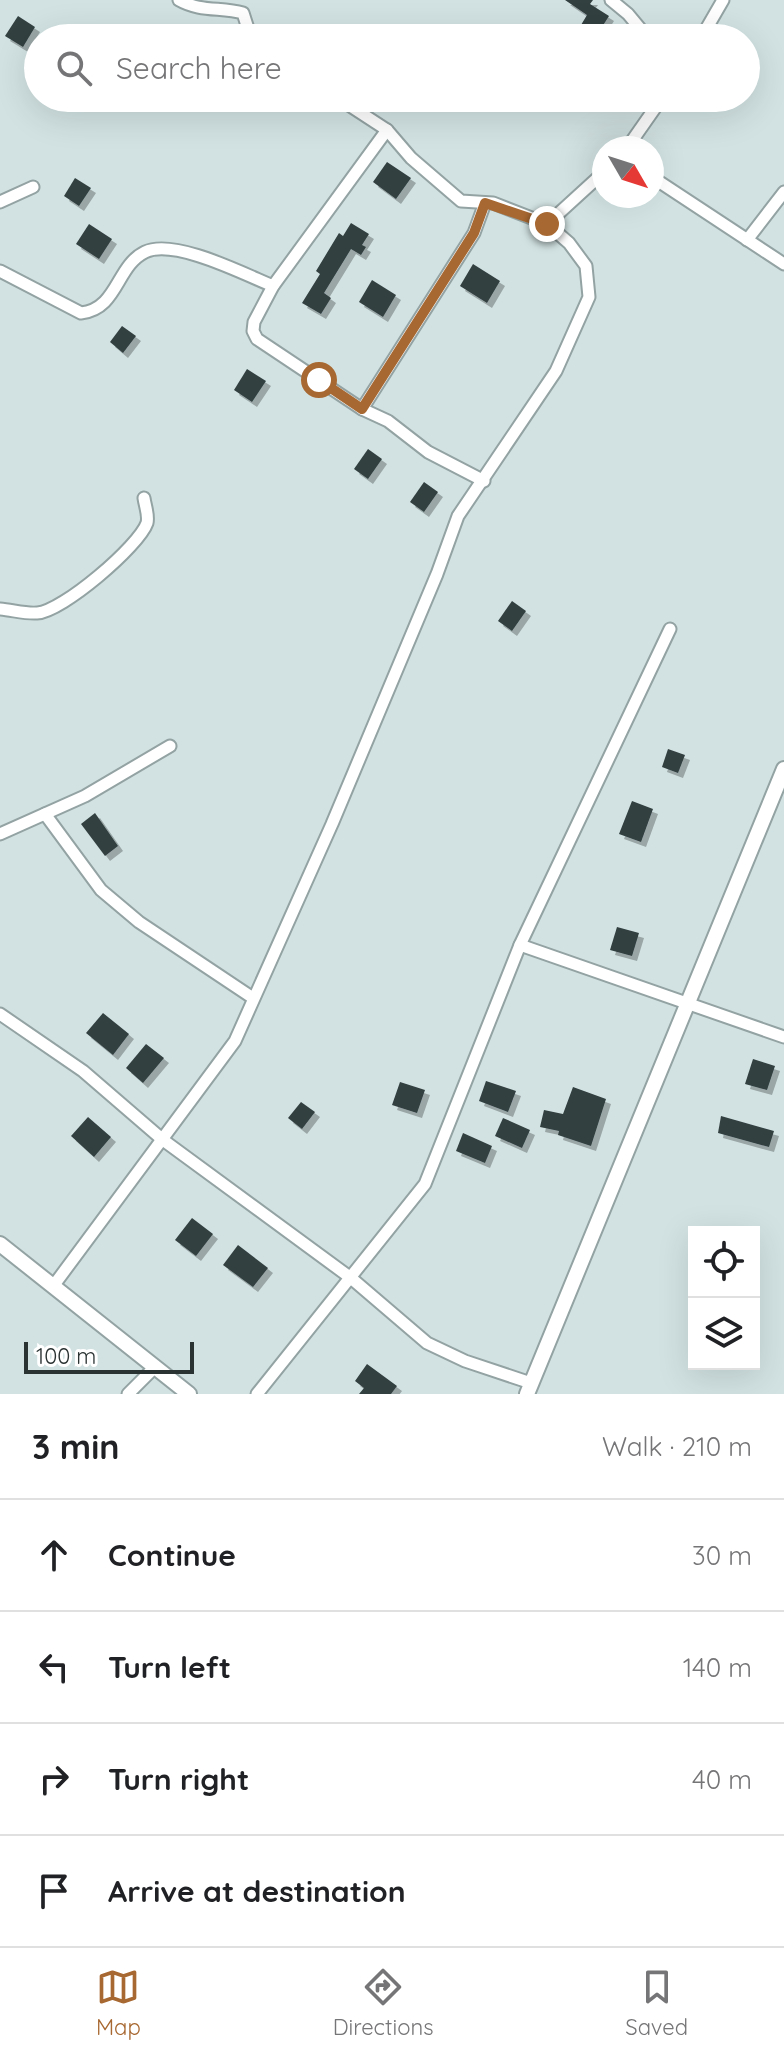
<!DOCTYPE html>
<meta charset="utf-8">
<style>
:root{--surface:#fff;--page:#f2f2f2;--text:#202124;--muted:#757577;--line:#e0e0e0;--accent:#a86831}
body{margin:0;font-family:Quicksand,sans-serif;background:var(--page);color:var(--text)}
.controls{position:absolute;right:24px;bottom:24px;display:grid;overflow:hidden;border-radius:0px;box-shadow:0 8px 32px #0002}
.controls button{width:72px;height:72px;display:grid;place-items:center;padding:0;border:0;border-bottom:2px solid var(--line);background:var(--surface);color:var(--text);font:40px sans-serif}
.compass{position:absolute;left:592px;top:136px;width:72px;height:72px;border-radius:50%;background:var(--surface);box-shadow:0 8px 32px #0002;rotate:129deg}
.scale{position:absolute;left:24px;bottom:20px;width:170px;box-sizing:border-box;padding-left:8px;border:4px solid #2b3232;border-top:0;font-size:22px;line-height:28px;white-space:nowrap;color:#2b3232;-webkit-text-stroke:6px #fff;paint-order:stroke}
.stop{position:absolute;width:24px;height:24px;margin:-18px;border:6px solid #a86831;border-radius:50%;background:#fff}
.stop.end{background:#a86831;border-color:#fff;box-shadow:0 2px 8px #0008}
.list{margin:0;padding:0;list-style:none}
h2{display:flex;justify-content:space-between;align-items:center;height:104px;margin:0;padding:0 32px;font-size:34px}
h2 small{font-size:26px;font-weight:400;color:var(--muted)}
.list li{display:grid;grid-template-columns:52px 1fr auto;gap:24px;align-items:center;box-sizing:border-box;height:112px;padding:0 32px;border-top:2px solid var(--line)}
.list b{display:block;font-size:30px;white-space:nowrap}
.list em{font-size:26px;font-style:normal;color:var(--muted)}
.icon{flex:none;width:44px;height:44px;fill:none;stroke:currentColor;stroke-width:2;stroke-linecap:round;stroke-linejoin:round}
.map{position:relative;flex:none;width:784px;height:1394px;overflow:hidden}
.search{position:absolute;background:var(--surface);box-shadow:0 8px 32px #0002;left:24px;right:24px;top:24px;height:88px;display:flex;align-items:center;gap:20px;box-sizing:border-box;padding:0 28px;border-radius:44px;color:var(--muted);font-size:30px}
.sheet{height:552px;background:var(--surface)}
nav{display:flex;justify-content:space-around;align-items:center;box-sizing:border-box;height:112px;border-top:2px solid var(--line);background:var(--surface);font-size:22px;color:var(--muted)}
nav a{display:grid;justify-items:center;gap:4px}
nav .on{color:var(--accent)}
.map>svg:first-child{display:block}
</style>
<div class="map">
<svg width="784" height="1394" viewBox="0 0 784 1394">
<defs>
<filter id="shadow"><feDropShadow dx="5" dy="5" stdDeviation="0" flood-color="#0004"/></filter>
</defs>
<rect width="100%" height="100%" fill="#d2e2e2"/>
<!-- building -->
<g fill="#323f40" filter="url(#shadow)">
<path d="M565,0H593L590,4L609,16L595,38H590L578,30L587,15Z"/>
<path d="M18,16L35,27L23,47L5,36Z"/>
<path d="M387,162L411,178L396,199L373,182Z"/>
<path d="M75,178L91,188L79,206L64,196Z"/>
<path d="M351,223L369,234L362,245L366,247L361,255L351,249L324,293L331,298L321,314L302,303L320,274L316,271L339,233L343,236Z"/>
<path d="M89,224L112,239L99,259L76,244Z"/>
<path d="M473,264L500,281L487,303L460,286Z"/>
<path d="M372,280L396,295L383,317L359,302Z"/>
<path d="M122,326L136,336L123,353L110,342Z"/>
<path d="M247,369L266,381L252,402L234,390Z"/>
<path d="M368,449L382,459L368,479L354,469Z"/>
<path d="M424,482L438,492L424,512L410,502Z"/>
<path d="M512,601L526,611L512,631L498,621Z"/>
<path d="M668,749L685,755L678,773L662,767Z"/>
<path d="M632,801L653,809L641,842L619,834Z"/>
<path d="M95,813L118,846L105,856L81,824Z"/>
<path d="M617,927L639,933L632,956L610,950Z"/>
<path d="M103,1013L129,1034L113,1055L86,1033Z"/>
<path d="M146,1044L164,1058L143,1083L126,1068Z"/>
<path d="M753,1059L775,1066L767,1090L745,1084Z"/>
<path d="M486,1081L516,1091L508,1112L479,1101Z"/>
<path d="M400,1082L425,1090L417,1113L392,1105Z"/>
<path d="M573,1087L606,1099L591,1146L558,1135L559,1131L540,1127L544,1110L563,1114Z"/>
<path d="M301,1102L315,1112L302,1129L288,1118Z"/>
<path d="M721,1116L774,1131L769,1147L718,1133Z"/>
<path d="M88,1117L111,1137L94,1157L71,1136Z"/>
<path d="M503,1118L530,1130L522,1148L495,1136Z"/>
<path d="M463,1133L492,1146L485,1163L456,1151Z"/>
<path d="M192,1218L213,1234L196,1256L175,1240Z"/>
<path d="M238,1245L268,1268L253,1287L223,1265Z"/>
<path d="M367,1364L397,1386L391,1394H359L364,1388L355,1381Z"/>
</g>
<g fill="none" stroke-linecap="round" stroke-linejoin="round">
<!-- minor casing -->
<g stroke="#93a2a3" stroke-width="15">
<g id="minor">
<path d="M179,0C200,12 221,7 243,13L251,38"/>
<path d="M611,0L628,14L648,38"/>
<path d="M701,38L723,0"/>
<path d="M387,130L273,286L254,322L253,331L257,339L362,409L388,421L428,452L484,481"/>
<path d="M627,148L662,98"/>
<path d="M652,177L784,264"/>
<path d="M0,202L33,187"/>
<path d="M547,224L604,172"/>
<path d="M747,240L784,192"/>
<path d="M0,271L81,313C118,309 116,266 145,252C174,238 244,274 273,286"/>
<path d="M362,409L474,233L485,203"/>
<path d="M0,609C12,610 26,614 37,613C62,612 139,546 147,523C149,515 145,506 144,498"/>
<path d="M45,814L101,890L139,922L253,998"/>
<path d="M0,834L85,796L170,746"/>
<path d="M520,945L784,1037"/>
<path d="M0,1014L83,1071L163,1140L351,1278L427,1343L465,1361L531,1383"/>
<path d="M54,1285L235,1041L332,824L437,574L458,516L556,371L589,297L586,266L569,243L547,224L493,203L461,201L411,158L387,130L338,98"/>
<path d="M128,1394L150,1372L153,1366"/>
<path d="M257,1394L425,1184L520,945L670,629"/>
</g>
</g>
<!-- tertiary casing -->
<g stroke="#93a2a3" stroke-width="18">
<g id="tertiary">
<path d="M0,1244L189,1394"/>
<path d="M527,1394L784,769"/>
</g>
</g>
<!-- minor -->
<use href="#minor" stroke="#fff" stroke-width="11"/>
<!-- tertiary -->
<use href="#tertiary" stroke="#fff" stroke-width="14"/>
</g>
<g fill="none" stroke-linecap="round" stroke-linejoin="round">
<!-- route -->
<path stroke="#a86831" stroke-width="10" d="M319,380L362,409L474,233L485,203L547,224"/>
</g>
</svg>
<div class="controls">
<button><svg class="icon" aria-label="locate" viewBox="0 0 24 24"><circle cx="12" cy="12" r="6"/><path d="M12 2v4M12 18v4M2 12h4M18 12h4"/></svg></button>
<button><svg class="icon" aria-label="layers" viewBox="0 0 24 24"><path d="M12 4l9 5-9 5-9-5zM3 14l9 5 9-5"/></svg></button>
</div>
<svg class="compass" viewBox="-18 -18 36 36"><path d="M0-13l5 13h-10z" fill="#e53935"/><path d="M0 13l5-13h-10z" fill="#757577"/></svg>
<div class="scale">100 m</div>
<div class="stop" style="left:319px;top:380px"></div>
<div class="stop end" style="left:547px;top:224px"></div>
<div class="search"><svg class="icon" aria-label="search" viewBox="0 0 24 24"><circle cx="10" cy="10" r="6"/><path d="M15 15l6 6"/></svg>Search here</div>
</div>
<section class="sheet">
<h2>3 min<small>Walk · 210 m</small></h2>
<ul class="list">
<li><svg class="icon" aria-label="ahead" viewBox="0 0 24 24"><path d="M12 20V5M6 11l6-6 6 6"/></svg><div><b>Continue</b></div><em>30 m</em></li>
<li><svg class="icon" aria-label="left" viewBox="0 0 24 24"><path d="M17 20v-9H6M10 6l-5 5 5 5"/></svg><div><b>Turn left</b></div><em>140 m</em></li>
<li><svg class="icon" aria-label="right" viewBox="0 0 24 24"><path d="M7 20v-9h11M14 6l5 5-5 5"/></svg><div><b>Turn right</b></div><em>40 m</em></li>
<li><svg class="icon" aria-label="arrive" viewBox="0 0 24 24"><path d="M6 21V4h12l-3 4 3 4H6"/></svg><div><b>Arrive at destination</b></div></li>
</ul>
</section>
<nav>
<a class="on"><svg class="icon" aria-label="map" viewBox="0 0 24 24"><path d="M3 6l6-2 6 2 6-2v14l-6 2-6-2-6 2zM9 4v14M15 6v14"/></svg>Map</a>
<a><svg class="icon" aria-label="directions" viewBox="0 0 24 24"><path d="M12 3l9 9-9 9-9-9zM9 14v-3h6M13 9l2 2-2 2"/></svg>Directions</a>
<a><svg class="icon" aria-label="saved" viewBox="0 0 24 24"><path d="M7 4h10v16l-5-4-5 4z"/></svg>Saved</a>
</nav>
